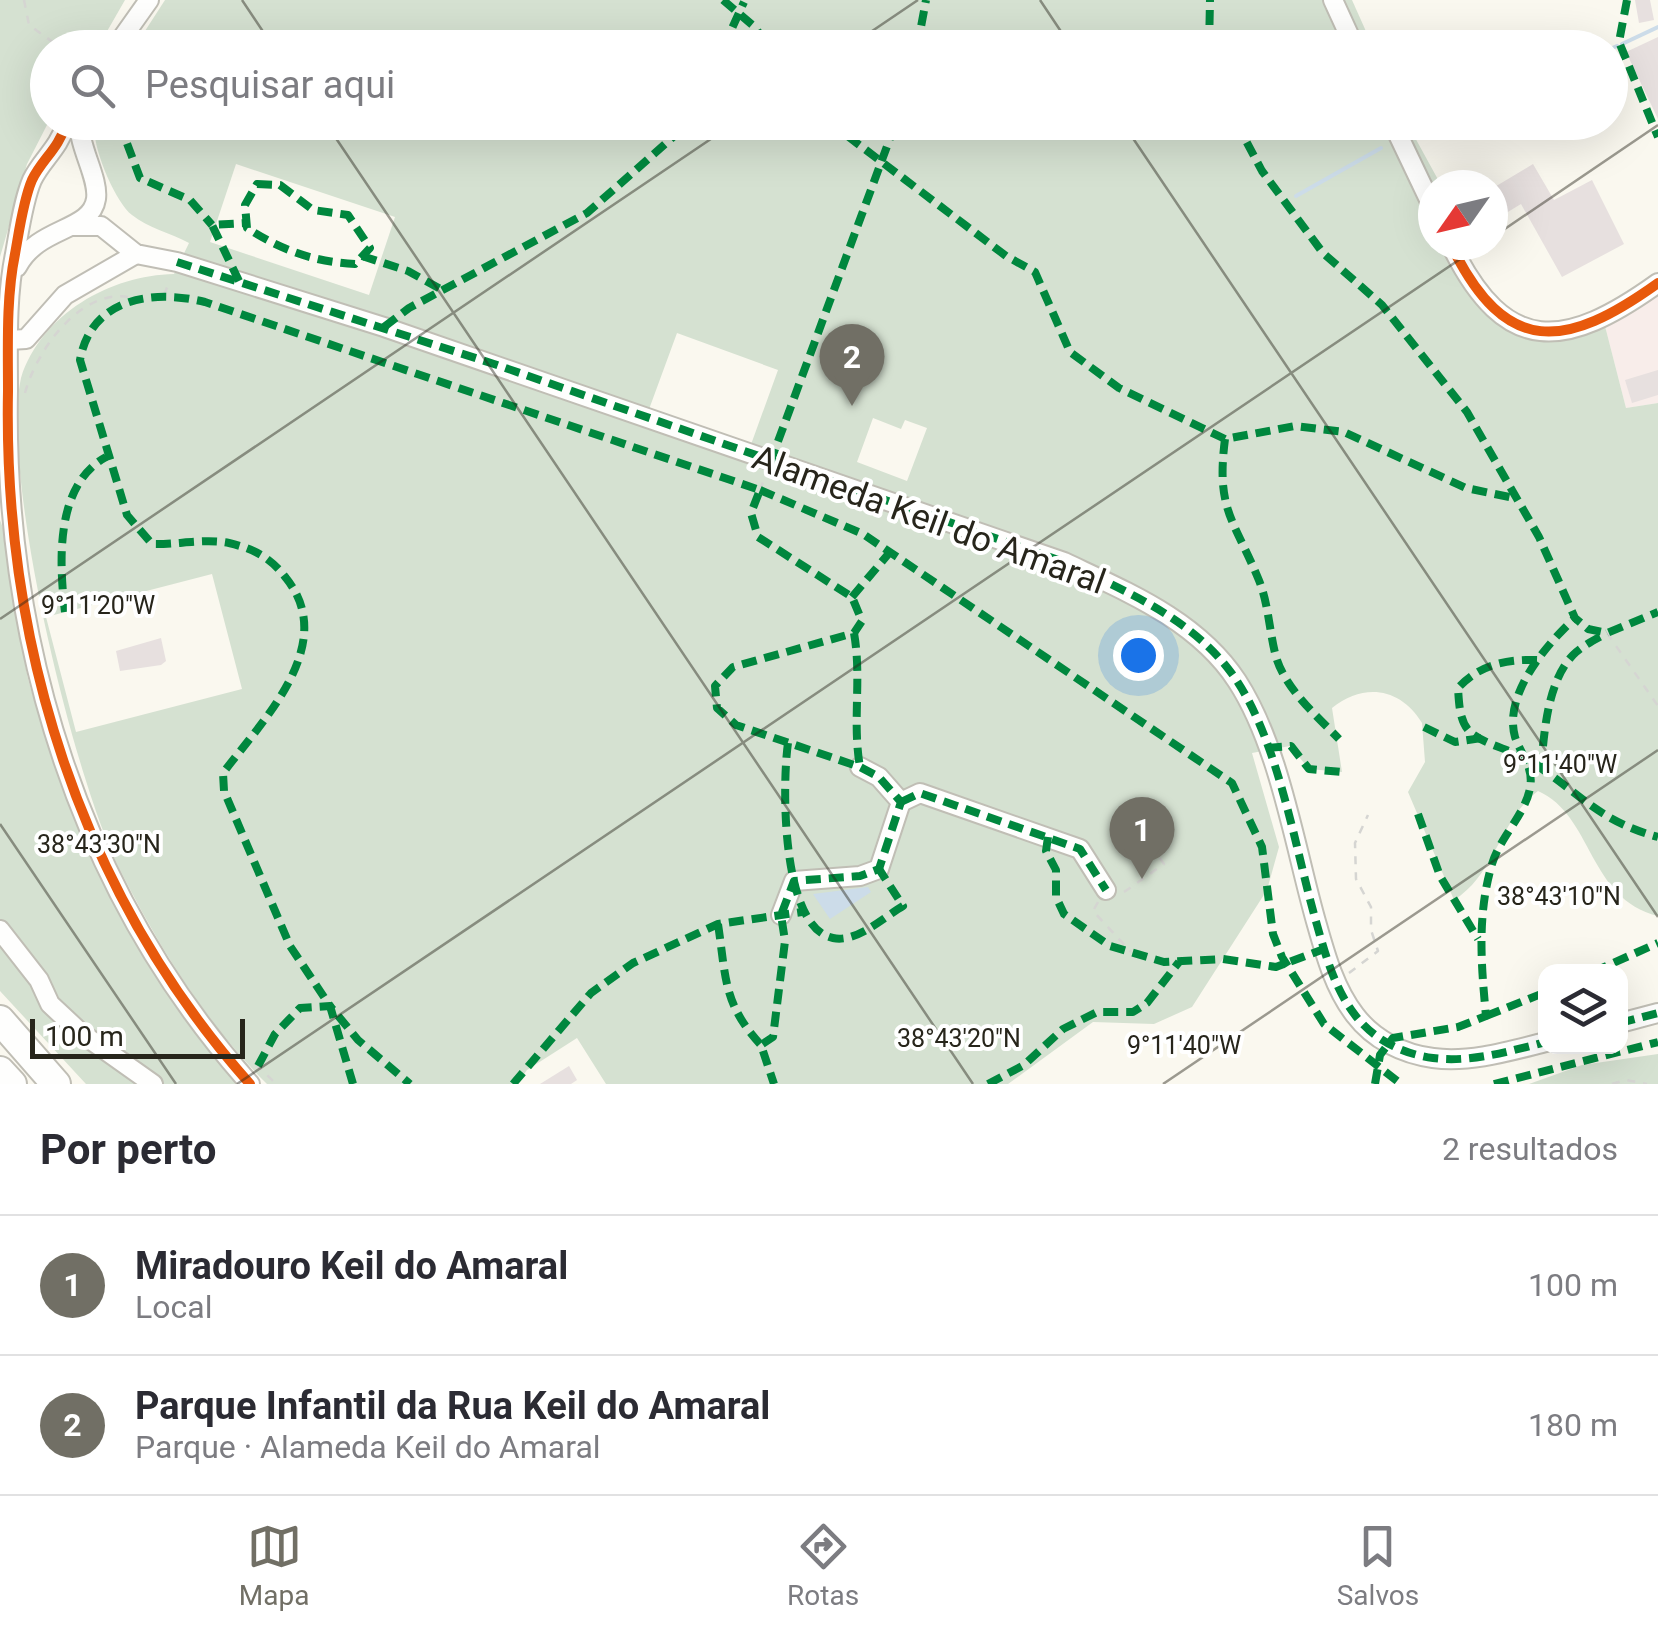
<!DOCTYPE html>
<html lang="pt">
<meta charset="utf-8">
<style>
:root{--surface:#fff;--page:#f7f7f7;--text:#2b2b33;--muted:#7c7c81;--line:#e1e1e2;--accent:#716f65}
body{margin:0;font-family:Roboto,sans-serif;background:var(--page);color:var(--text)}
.controls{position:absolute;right:30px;bottom:30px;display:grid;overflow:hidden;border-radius:20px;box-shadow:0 10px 40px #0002}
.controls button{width:90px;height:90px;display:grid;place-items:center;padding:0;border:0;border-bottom:2px solid var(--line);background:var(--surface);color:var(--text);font:50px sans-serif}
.compass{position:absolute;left:1418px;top:170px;width:90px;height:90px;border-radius:50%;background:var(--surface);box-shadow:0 10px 40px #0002;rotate:236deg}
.scale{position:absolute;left:30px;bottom:25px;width:215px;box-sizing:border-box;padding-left:10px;border:5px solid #27251b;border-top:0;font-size:28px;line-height:35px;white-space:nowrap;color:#27251b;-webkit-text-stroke:8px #fff;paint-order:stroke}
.you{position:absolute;left:1138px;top:655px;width:35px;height:35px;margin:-25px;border:8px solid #fff;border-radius:50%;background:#1a73e8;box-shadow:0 0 0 15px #1a73e833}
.badge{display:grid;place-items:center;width:65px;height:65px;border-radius:50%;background:var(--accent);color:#fff;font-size:32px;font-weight:700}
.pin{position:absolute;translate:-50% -82px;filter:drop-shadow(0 2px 5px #0008)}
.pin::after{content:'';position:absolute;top:52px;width:35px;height:30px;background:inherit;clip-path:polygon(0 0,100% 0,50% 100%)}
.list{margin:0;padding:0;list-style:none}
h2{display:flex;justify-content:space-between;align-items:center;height:130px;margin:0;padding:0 40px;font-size:42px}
h2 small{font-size:32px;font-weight:400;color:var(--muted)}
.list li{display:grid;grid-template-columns:65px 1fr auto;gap:30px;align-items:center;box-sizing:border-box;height:140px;padding:0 40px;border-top:2px solid var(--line)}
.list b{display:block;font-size:38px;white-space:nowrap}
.list p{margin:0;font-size:32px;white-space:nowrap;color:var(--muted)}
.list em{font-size:32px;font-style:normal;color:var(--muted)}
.icon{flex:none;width:55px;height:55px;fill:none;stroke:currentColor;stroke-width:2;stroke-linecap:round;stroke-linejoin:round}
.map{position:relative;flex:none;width:1658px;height:1084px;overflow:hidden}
.search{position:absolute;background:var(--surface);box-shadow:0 10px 40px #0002;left:30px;right:30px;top:30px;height:110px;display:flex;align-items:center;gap:25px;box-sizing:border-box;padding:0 35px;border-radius:55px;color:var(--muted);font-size:38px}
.sheet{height:410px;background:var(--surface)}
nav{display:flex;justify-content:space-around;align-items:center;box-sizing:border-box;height:140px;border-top:2px solid var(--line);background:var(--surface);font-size:28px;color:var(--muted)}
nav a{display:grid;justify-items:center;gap:5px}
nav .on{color:var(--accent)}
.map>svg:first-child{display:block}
</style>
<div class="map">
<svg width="1658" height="1084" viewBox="0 0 1658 1084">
<rect width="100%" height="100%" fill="#faf8ef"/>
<!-- commercial -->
<path fill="#f8edea" d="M1658,290V403L1626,408L1605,326Z"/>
<!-- forest -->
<g fill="#d5e1d1" fill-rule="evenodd">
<path d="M0,0H125L98,47L48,48V123L27,164L0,257Z"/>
<path d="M165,0H1352L1373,47L134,48Z"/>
<path d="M95,123H1407L1441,185H1433V245H1460C1494,309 1524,366 1605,326L1626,408L1658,403V916C1588,899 1593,815 1538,791C1500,819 1496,874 1454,900L1408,792L1425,762L1422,723C1401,688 1364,682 1332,708L1342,772L1309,769L1290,746L1252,753L1279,847L1267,890L1192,1007L1154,1024L1093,1022L1008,1084H606L577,1038L527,1070L517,1084H267C207,1025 159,947 121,872C74,781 0,475 21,378C41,314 111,275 174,274L189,243C171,233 148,228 132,215C115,202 90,143 95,123ZM236,164L395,217L369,295L210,242ZM677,333L778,370L749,450L648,412ZM873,418L901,429L905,420L927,428L907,481L857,462ZM212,574L242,689L76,732L46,617Z"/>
<path d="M0,520C17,560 17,638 30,686C75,843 136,957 239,1084H86L0,991Z"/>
<path d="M1658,1054V1084H1529L1582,1065Z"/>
</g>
<!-- water -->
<path fill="#ccdce9" d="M868,887L871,892L830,919L813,894Z"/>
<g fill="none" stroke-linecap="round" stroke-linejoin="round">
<!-- stream -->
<g stroke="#ccdce9" stroke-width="4">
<path d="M1622,44L1658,27"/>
<path d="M1610,49L1617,46"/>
<path d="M1426,137L1456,122"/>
<path d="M1296,196L1381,148"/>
</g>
</g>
<!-- building -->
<g fill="#e7e0df">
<path d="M1635,0H1650L1654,20L1639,23Z"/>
<path d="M1658,37V119L1626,52Z"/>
<path d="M1533,164L1554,200L1592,180L1624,244L1562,277L1521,204L1493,221V188Z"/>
<path d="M1658,370V395L1632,403L1625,380Z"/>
<path d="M161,638L166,661L161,665L120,671L116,651Z"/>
<path d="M569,1066L577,1080L571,1084H540Z"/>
</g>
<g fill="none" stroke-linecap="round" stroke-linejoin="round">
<!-- minor casing -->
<g stroke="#c0beb5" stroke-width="22">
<g id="minor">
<path d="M1333,0L1355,48"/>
<path d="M115,48L149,0"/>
<path d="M67,122C58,150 42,159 32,180C23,201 19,232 15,254C6,298 8,346 8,391C3,644 80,893 250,1084"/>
<path d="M1392,122L1433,208"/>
<path d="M73,226H101L136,254L177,262L384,327L1064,562C1127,592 1197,620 1237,681C1280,747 1295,849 1317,925C1326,957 1335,989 1355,1015C1374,1040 1403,1054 1433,1058C1470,1063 1510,1051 1546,1042"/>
<path d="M1451,245C1506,358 1566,349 1658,283"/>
<path d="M17,267C38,226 91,232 96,199C99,178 79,148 79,122"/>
<path d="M9,340L26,339L65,295L136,254"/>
<path d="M901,802L920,793L1080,849L1106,890"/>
<path d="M781,915L794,881L860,876L879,869L901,802L879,777L860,767"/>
<path d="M0,930L39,980L50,1004L81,1033L153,1084"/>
<path d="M1620,1023L1658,1013"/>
</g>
</g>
<!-- highway casing -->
<g stroke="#c0beb5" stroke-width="32">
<g id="highway">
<path d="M0,1020L56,1084"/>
<path d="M0,1071L12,1084"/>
</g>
</g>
<!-- path -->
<g stroke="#d5d5d2" stroke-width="2.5" stroke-dasharray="8 8" stroke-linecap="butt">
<path d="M24,0L29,25L61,48"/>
<path d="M164,295L170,280"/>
<path d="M25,393C37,348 85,282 137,299"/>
<path d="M760,490L765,477"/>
<path d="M1607,633L1658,706"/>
<path d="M1124,892L1164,864L1157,854L1172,844"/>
<path d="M1098,902L1093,911L1131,952"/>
<path d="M1349,973L1378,951L1371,930V907L1356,879L1355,843L1368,815"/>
<path d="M256,1064L276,1084"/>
<path d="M1612,1084L1626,1080L1647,1084"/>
</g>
<!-- minor -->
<use href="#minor" stroke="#fefefd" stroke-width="18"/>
<!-- highway -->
<use href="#highway" stroke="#fefefd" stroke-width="28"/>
<!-- quiet -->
<g stroke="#00873e" stroke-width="8" stroke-dasharray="15 8" stroke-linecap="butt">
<path d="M723,0L756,28L767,48"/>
<path d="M1627,0L1619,42L1658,137"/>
<path d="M723,48L744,2"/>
<path d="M917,48L926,0"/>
<path d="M1209,48L1210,0"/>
<path d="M119,122L140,178L190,200L212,225"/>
<path d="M829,122L1006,256L1035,272L1070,352L1119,388L1225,439L1295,426L1344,432L1466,488L1514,498"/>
<path d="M1236,122L1262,171L1323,253L1382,305L1467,412L1539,537L1575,618L1588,629L1607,633L1658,612"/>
<path d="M257,184L280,185L313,210L348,215L370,248L355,264C314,262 281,250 247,228L245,205Z"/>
<path d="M362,256L408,271L444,291"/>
<path d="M177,262L494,364L1064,562C1127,592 1197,620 1237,681C1280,747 1295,849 1317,925C1326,957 1335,989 1355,1015C1374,1040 1403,1054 1433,1058C1470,1063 1510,1051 1546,1042"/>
<path d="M239,281L212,225L247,223"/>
<path d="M384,327L409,308L587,213L690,122"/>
<path d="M1225,439C1216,509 1233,518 1258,578C1268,601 1269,628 1275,653C1283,687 1316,715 1339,739"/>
<path d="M770,463L896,122"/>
<path d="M760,490L863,534L1232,783L1262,847L1273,934L1282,957L1324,1024L1401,1084"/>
<path d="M852,597L890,552"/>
<path d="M65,612C59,562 55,485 106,457"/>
<path d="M854,633C862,678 852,722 860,767"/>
<path d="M1537,660C1506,659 1479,665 1458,688C1459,702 1459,721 1470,732C1485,745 1510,749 1526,759C1579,790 1593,819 1658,837"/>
<path d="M1424,727L1455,742L1482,738"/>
<path d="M788,743C782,784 781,928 833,938C857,943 884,917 903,906L879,869"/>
<path d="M1267,748L1291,746L1309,769L1342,772"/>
<path d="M1541,769C1544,734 1547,682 1573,655C1582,646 1596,639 1607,633"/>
<path d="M901,802L920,793L1080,849L1106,890"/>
<path d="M1418,814L1440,876L1478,939"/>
<path d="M1048,837L1046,851L1056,870V897L1064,914L1110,946L1164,962L1223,959L1276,967L1324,949"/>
<path d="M718,924C726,977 723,1004 761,1045"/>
<path d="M1593,972L1658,943"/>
<path d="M1486,1016L1546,992"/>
<path d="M1620,1023L1658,1013"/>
<path d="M258,1066L275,1034L300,1008L330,1006L358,1040L410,1084"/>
<path d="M353,1084L330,1006L290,946L224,791L223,773C261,722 340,645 286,578C270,557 254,549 229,543C205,538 176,545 152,544L127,515L80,360C91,298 152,289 205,302L760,490L751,513L758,537L852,597L862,621L854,633L733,667L715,686L717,708L736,725L860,767L879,777L901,802L879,869L860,876L794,881L781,915L785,941L773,1037L761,1045L774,1084"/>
<path d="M513,1084L591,993L633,963L718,924L802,912"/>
<path d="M988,1084L1024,1065L1063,1029L1097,1012H1133L1147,1003L1179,962"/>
<path d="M1375,1084L1380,1055L1393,1038L1458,1027L1486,1016C1481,963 1477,915 1492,864C1500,837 1525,815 1530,788C1534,767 1521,755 1515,737C1503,694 1547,644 1575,618"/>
<path d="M1494,1084L1658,1042"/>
</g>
<!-- cycleway casing -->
<g stroke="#fff" stroke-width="16">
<g id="cycleway">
<path d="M67,122C58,150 42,159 32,180C23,201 19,232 15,254C6,298 8,346 8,391C3,644 80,893 250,1084"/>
<path d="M1451,245C1506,358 1566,349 1658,283"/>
</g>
</g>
<!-- cycleway -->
<use href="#cycleway" stroke="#e8590c" stroke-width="10"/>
</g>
<!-- ticks -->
<path fill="none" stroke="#27251b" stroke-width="2.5" stroke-opacity="0.45" d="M242,0L274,48M1040,0L1072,48M847,48L918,0M325,122L973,1084M1122,122L1658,917M1493,237L1658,125M0,619L736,122M0,824L176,1084M237,1084L1481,245M1163,1084L1658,750"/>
<g text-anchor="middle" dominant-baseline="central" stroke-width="8" stroke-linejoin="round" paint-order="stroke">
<!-- street labels -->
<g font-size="35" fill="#27251b" stroke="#fff">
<text transform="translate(929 520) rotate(20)">Alameda Keil do Amaral</text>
</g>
</g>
<g font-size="25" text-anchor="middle" fill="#27251b" stroke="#fff" stroke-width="8" stroke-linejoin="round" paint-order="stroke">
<text x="98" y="614">9°11'20"W</text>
<text x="1560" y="773">9°11'40"W</text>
<text x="99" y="853">38°43'30"N</text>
<text x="1559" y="905">38°43'10"N</text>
<text x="959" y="1047">38°43'20"N</text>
<text x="1184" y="1054">9°11'40"W</text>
</g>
</svg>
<div class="controls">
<button><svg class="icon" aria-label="layers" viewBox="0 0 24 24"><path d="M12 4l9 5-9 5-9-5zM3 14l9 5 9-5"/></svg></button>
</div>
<svg class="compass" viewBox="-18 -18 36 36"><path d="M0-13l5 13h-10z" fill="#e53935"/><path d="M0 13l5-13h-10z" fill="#7c7c81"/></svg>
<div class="scale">100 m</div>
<div class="you"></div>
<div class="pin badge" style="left:1142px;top:879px">1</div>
<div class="pin badge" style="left:852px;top:406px">2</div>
<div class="search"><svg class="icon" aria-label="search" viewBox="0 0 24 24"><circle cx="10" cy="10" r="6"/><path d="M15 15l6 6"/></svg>Pesquisar aqui</div>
</div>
<section class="sheet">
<h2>Por perto<small>2 resultados</small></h2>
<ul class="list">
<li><span class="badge">1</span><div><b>Miradouro Keil do Amaral</b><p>Local</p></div><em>100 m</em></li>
<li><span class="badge">2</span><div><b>Parque Infantil da Rua Keil do Amaral</b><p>Parque · Alameda Keil do Amaral</p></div><em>180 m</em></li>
</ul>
</section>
<nav>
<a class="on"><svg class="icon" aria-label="map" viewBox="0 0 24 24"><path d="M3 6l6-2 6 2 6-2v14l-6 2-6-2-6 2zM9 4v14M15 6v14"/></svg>Mapa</a>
<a><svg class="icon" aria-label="directions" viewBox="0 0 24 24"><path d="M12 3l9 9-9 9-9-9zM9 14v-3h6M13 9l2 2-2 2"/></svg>Rotas</a>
<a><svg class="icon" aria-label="saved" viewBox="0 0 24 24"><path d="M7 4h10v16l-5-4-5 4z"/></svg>Salvos</a>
</nav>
